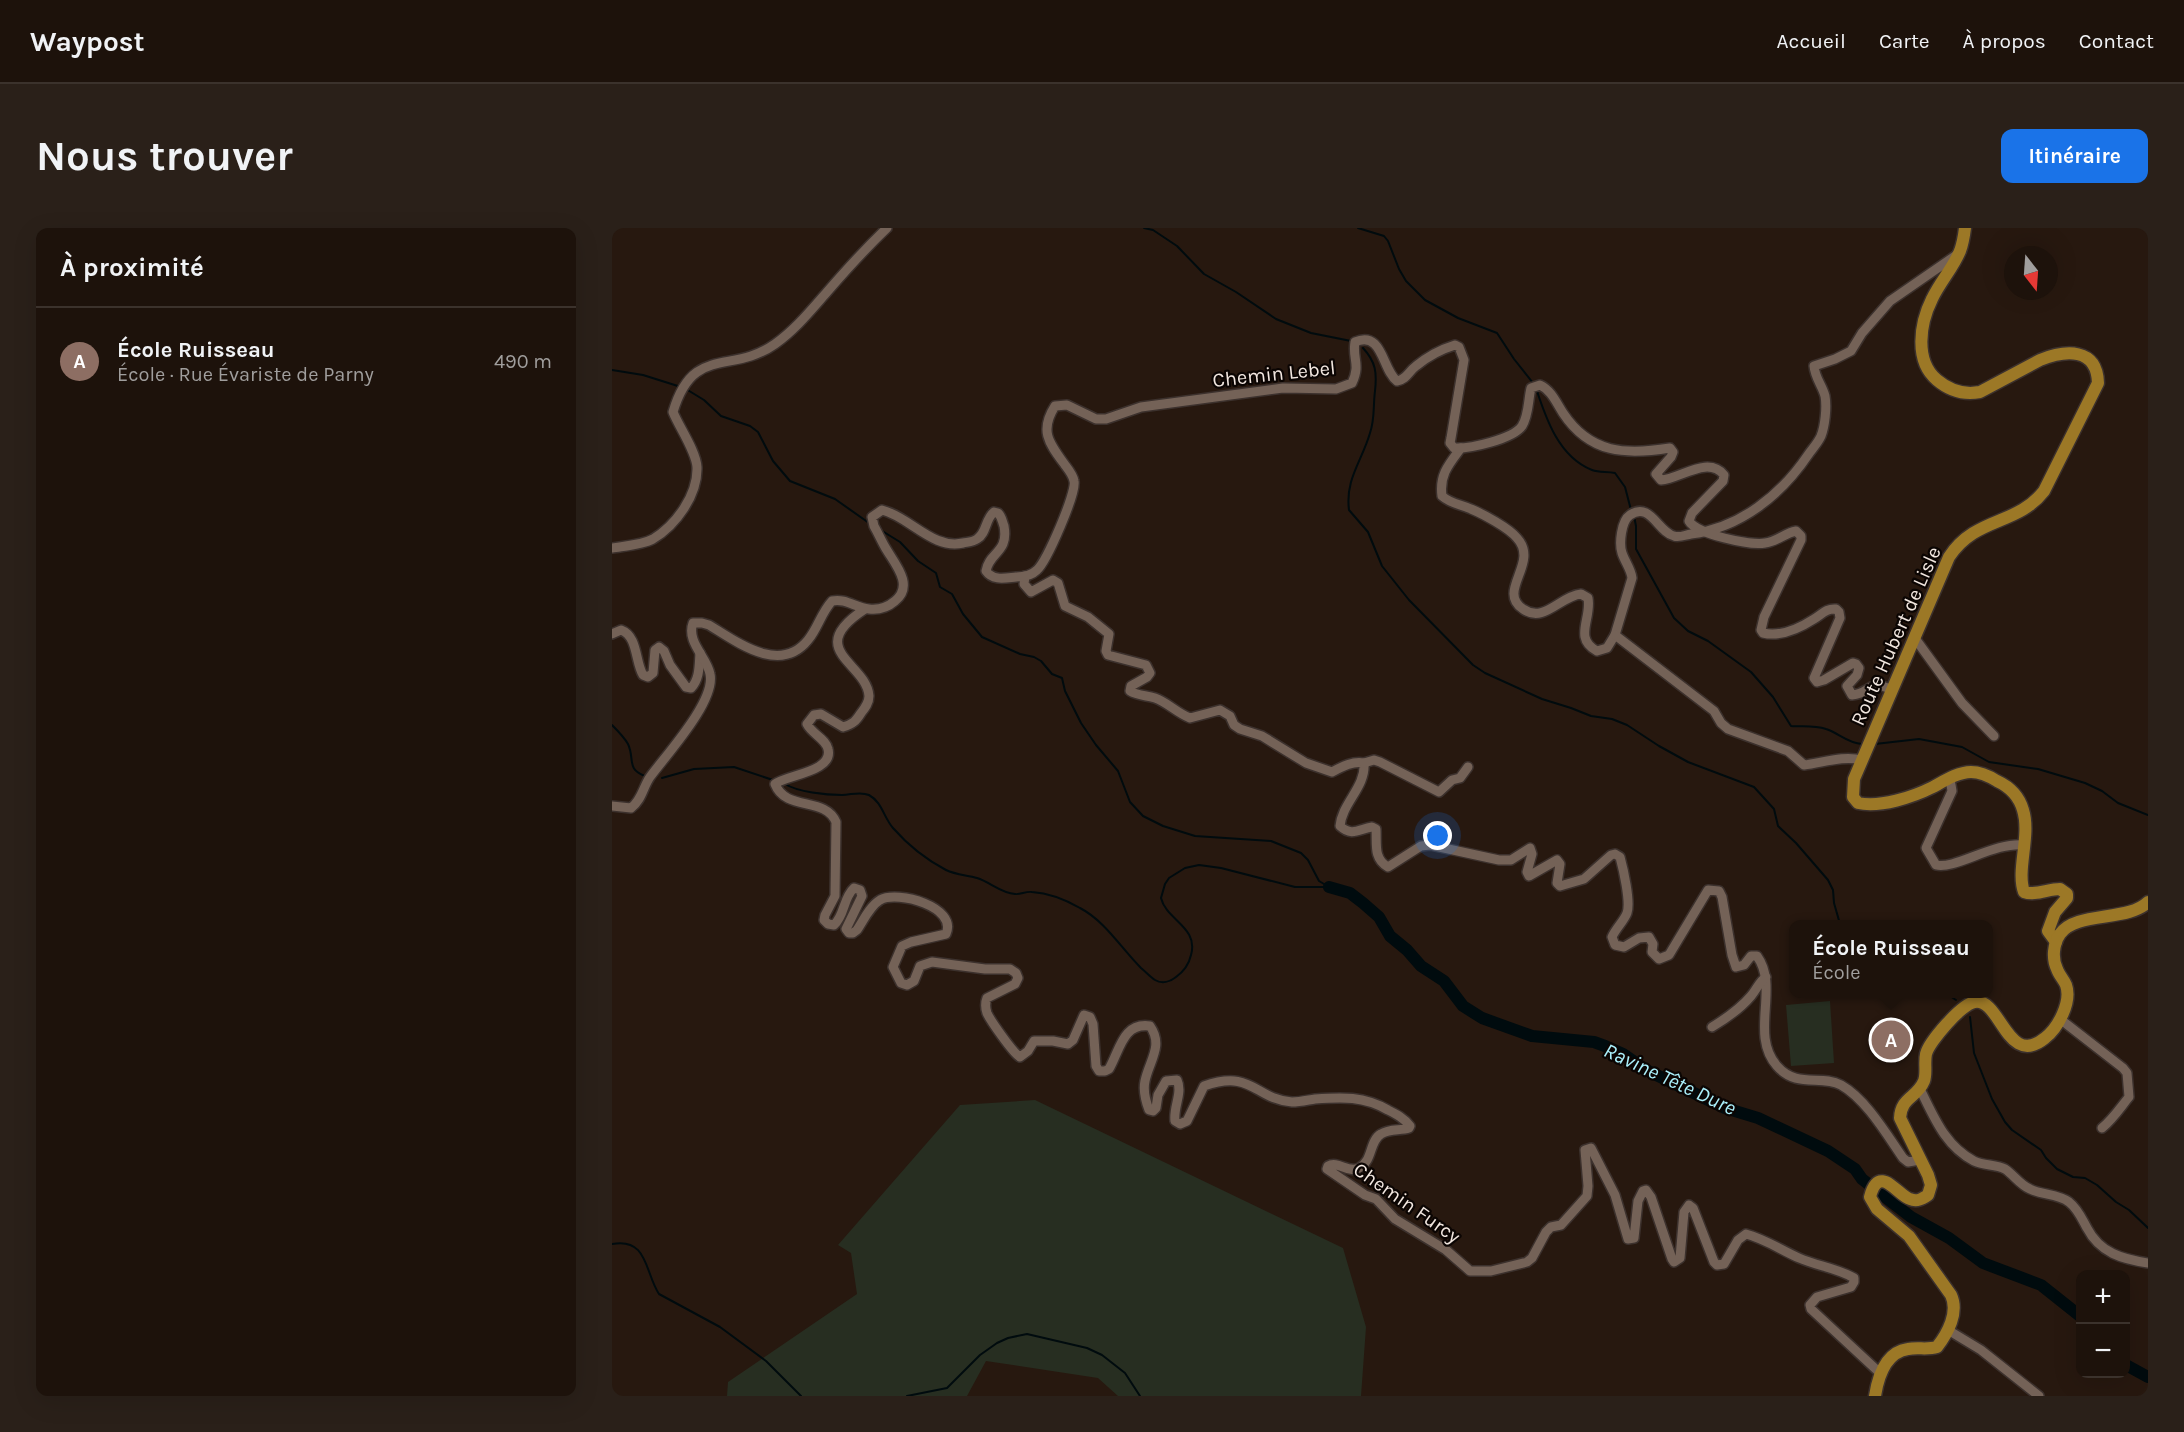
<!DOCTYPE html>
<html lang="fr">
<meta charset="utf-8">
<style>
:root{--surface:#1d120b;--page:#2a2019;--text:#f1f3f6;--muted:#a09e9d;--line:#3b322c;--accent:#1a73e8}
body{margin:0;font-family:Karla,sans-serif;background:var(--page);color:var(--text)}
.controls{position:absolute;right:18px;bottom:18px;display:grid;overflow:hidden;border-radius:12px;box-shadow:0 6px 24px #0002}
.controls button{width:54px;height:54px;display:grid;place-items:center;padding:0;border:0;border-bottom:2px solid var(--line);background:var(--surface);color:var(--text);font:30px sans-serif}
.compass{position:absolute;left:1392px;top:18px;width:54px;height:54px;border-radius:50%;background:var(--surface);box-shadow:0 6px 24px #0002;rotate:163deg}
.you{position:absolute;left:826px;top:608px;width:21px;height:21px;margin:-15px;border:4px solid #fff;border-radius:50%;background:#1a73e8;box-shadow:0 0 0 9px #1a73e833}
.badge{display:grid;place-items:center;width:39px;height:39px;border-radius:50%;background:var(--accent);color:#fff;font-size:20px;font-weight:700}
.pin{position:absolute;translate:-50% -50%;border:3px solid #fff;box-shadow:0 2px 6px #0006}
.popup{position:absolute;left:1177px;top:692px;width:204px;height:78px;box-sizing:border-box;display:grid;place-content:center;border-radius:12px;background:var(--surface);filter:drop-shadow(0 2px 4px #0005);font-size:20px;white-space:nowrap;color:var(--muted)}
.popup b{font-size:22px;color:var(--text)}
.popup::after{content:'';position:absolute;left:50%;top:100%;margin-left:-12px;border:12px solid transparent;border-top-color:var(--surface)}
.list{margin:0;padding:0;list-style:none}
h2{display:flex;justify-content:space-between;align-items:center;height:78px;margin:0;padding:0 24px;font-size:26px}
h2 small{font-size:20px;font-weight:400;color:var(--muted)}
.list li{display:grid;grid-template-columns:39px 1fr auto;gap:18px;align-items:center;box-sizing:border-box;height:108px;padding:0 24px;border-top:2px solid var(--line)}
.list b{display:block;font-size:22px;white-space:nowrap}
.list p{margin:0;font-size:20px;white-space:nowrap;color:var(--muted)}
.list em{font-size:20px;font-style:normal;color:var(--muted)}
.map{position:relative;flex:none;width:1536px;height:1168px;overflow:hidden;border-radius:12px}
header{display:flex;align-items:center;gap:36px;box-sizing:border-box;height:84px;padding:0 30px;background:var(--surface);border-bottom:2px solid var(--line)}
header strong{font-size:28px}
nav{display:flex;gap:33px;margin-inline-start:auto;font-size:21px}
.intro{display:flex;align-items:center;justify-content:space-between;box-sizing:border-box;height:144px;padding:0 36px}
h1{margin:0;font-size:42px}
.button{padding:15px 27px;border-radius:12px;background:var(--accent);color:#fff;font-size:21px;font-weight:700}
main{display:flex;gap:36px;padding:0 36px}
aside{flex:1;background:var(--surface);border-radius:12px;box-shadow:0 6px 24px #0002}
.map>svg:first-child{display:block}
</style>
<header>
<strong>Waypost</strong>
<nav><a>Accueil</a><a>Carte</a><a>À propos</a><a>Contact</a></nav>
</header>
<div class="intro"><h1>Nous trouver</h1><a class="button">Itinéraire</a></div>
<main>
<aside>
<h2>À proximité<small></small></h2>
<ul class="list">
<li><span class="badge" style="background:#8d6e63">A</span><div><b>École Ruisseau</b><p>École · Rue Évariste de Parny</p></div><em>490 m</em></li>
</ul>
</aside>
<div class="map">
<svg width="1536" height="1168" viewBox="0 0 1536 1168">
<rect width="100%" height="100%" fill="#27180f"/>
<!-- grass -->
<g fill="#272e21">
<path d="M1218,773L1222,835L1179,838L1174,777Z"/>
<path d="M423,872L731,1020L754,1099L749,1168H506L486,1150L374,1133L355,1168H115L116,1154L245,1066L239,1025L226,1017L348,877Z"/>
</g>
<g fill="none" stroke-linecap="round" stroke-linejoin="round">
<!-- stream -->
<g stroke="#000b0e" stroke-width="2">
<path d="M532,0L541,2L565,18L592,46L624,64L664,91L699,105L739,113"/>
<path d="M746,0L772,8L776,13L787,41L794,53L813,72L846,90L885,105L902,131L921,155"/>
<path d="M751,120C764,134 765,145 763,163C761,178 763,191 758,205C750,233 733,251 737,282L756,304L770,338L797,372L861,437L873,445L930,471L959,480L979,488L1000,491L1015,497L1047,518L1076,534L1142,559L1162,581L1166,598L1184,615L1216,652L1221,662L1222,675L1228,696"/>
<path d="M0,142L31,147L69,159"/>
<path d="M924,160C934,191 947,229 980,242C988,245 995,243 1003,245L1013,259L1019,282"/>
<path d="M74,161L92,172L109,188L138,198L146,204L161,233L178,253L223,271L257,295"/>
<path d="M1022,288L1024,298V321L1062,390L1076,403L1096,413L1139,444L1161,469L1179,498C1191,499 1202,497 1214,501C1227,505 1235,515 1250,516"/>
<path d="M267,301L288,314L306,333L324,345L328,359L340,366L351,386L370,409L408,426L422,429L429,433L440,446L450,450L453,463L469,495L484,517L506,543L518,574L531,588L551,598L583,608L659,613L689,625L696,632L707,653L717,659"/>
<path d="M0,497C6,503 12,509 16,516C23,531 14,541 33,548"/>
<path d="M1263,516L1307,511L1350,519L1377,534L1426,541L1473,555L1490,563L1506,575L1536,587"/>
<path d="M50,550L82,541L122,539L164,553"/>
<path d="M173,556C186,564 214,567 230,567C239,567 248,563 257,567C270,574 272,590 281,600C295,616 315,632 334,642C344,647 355,647 365,650C378,654 389,665 403,666C408,667 414,663 420,664C436,665 454,672 468,680C493,693 509,720 529,740C534,744 538,749 543,752C550,756 558,754 564,749C571,744 577,736 579,727C587,699 554,692 549,670L553,656L557,650L573,640L587,637L609,640L683,659H715"/>
<path d="M1335,766L1344,772"/>
<path d="M1358,789L1362,825L1380,871L1393,894L1400,902L1429,922L1434,930L1445,941L1461,949L1473,950L1485,957L1504,974L1517,982L1536,1000"/>
<path d="M0,1016C36,1009 33,1045 47,1066L108,1099L154,1133L189,1168"/>
<path d="M295,1168L335,1160L368,1127L385,1115L396,1110L415,1106L475,1120L490,1127L513,1145L528,1168"/>
</g>
<!-- river -->
<g stroke="#000b0e" stroke-width="12">
<path d="M717,659L738,665L751,675L767,689L778,708L795,722L809,738L832,753L851,778L870,790L920,808L982,814L993,818L1011,826L1034,842L1113,880L1146,890L1216,923L1243,941L1250,951L1299,989L1337,1010L1371,1035L1429,1057L1468,1088"/>
<path d="M1514,1137L1536,1149"/>
</g>
<!-- minor casing -->
<g stroke="#3c312d" stroke-width="12">
<g id="minor">
<path d="M849,220C837,236 827,247 830,268C839,276 848,276 859,281C871,286 897,300 905,310C928,335 884,363 911,381C932,396 948,368 969,366L976,370C980,391 961,410 985,423L995,420L1003,407L1020,350C1019,341 1013,334 1010,325C1007,316 1009,293 1018,287C1038,273 1046,304 1062,308C1067,310 1073,307 1079,306C1128,300 1169,267 1196,227C1200,221 1206,215 1209,208C1213,198 1215,179 1213,168C1210,157 1203,150 1202,138L1223,131L1239,123L1250,105L1278,73L1346,26"/>
<path d="M0,320C12,318 30,317 41,311C64,297 86,267 85,239C84,223 67,199 61,184C81,116 119,147 163,116C184,101 199,82 215,64C234,42 254,20 275,0"/>
<path d="M413,348L412,356L419,364L441,352L446,355L453,378L476,389L497,406L494,423L496,427L534,437L538,445L535,449L519,458L518,463C526,468 534,467 543,470C555,474 565,485 578,490L608,482L618,488L622,497L628,501L650,508L694,535L720,544C731,538 741,533 752,535C754,559 730,575 728,598C740,609 747,601 760,599L764,601C765,615 761,631 776,639L809,618L818,617L887,632H899L918,620L920,626L915,644L917,648L945,632L948,636L945,655L948,658L972,651L999,627L1003,626L1008,629C1011,640 1019,674 1015,685C1012,693 1004,700 1000,709L1003,717L1012,719L1027,710L1037,709L1041,716L1040,724L1047,731L1057,727L1096,662L1107,663L1110,669L1120,727L1124,739L1132,737L1139,728H1145C1168,760 1137,806 1165,838C1185,861 1209,846 1229,857C1254,871 1275,907 1291,930L1296,934L1308,932"/>
<path d="M253,381C190,422 255,435 257,468C257,475 253,480 249,485C244,493 241,496 231,499L209,486L202,487L195,496C200,506 214,511 216,521C222,544 174,547 163,556C174,584 213,568 224,594L223,668L213,687L212,692L216,696L222,697C233,687 231,670 242,660L248,662L250,668L234,701L237,705H241L245,702C251,693 258,678 268,672C286,662 346,679 334,706L299,714L290,718L281,739L289,755L295,757L302,753L308,738L320,734L373,741H398L404,745L406,750L403,756L375,770C373,775 373,779 375,785C378,792 401,825 408,829L416,823L422,813H441L456,816L461,812L472,787L478,789L481,796L484,838L487,843H493L497,841C508,822 511,794 538,798C552,818 537,833 533,853C531,862 534,874 537,882L541,883L544,880L546,867L554,853L565,852C571,865 561,879 563,893L568,896L575,893L592,858C641,841 642,871 680,874C688,874 696,872 703,871C730,869 752,868 776,882C784,886 792,890 798,898L797,900C788,903 778,900 769,906C757,913 761,933 747,940C736,946 726,932 716,938L715,941L753,967L764,971L783,991L834,1022L858,1043H879L915,1034L920,1030L934,1004L939,999L949,997L975,968L976,958L973,922L979,920L1003,967L1016,1011L1022,1010L1026,973L1031,963L1034,962L1039,969L1060,1031L1062,1034L1068,1030L1072,984L1077,977L1081,980L1102,1034L1105,1037L1112,1036L1126,1012L1134,1006C1153,1011 1169,1022 1187,1030C1205,1038 1225,1040 1242,1050V1054L1239,1059L1205,1069L1198,1077L1199,1081L1268,1145"/>
<path d="M0,406L9,402C26,408 23,434 31,447L36,449L41,445L43,422L47,419L52,423L58,437L74,459L79,460C88,451 87,437 88,425"/>
<path d="M1003,407L1102,483L1109,495L1116,501L1176,523L1192,537C1210,535 1231,527 1250,532"/>
<path d="M1302,409L1350,475L1382,508"/>
<path d="M752,535L762,532L768,534L827,564L840,552L848,550L856,539"/>
<path d="M1338,551L1340,563L1314,620L1324,637C1343,642 1383,613 1413,617"/>
<path d="M0,578L19,580C30,572 31,559 38,549C54,527 104,473 98,446C95,429 74,414 81,395H90L97,397C125,414 168,447 196,412C206,400 209,385 220,373C234,370 244,380 257,381C266,382 276,379 283,373C303,357 282,335 273,319C269,312 266,305 262,298L260,289L270,282C298,289 321,322 351,315C356,314 361,314 365,311C375,305 373,291 382,284L386,285C390,289 390,293 392,298C397,325 377,324 374,343C381,353 393,350 404,349C412,349 419,348 425,342C435,333 465,264 462,253C461,247 456,241 453,237C437,215 427,203 443,178L455,177L484,191H494L529,179L671,160L724,161L740,155C749,136 740,131 743,114C771,102 770,142 785,153C795,151 796,144 804,138C815,129 830,121 843,117L847,119L852,132L839,210L838,215L842,220C858,221 901,211 910,198C917,187 916,172 919,160L928,157C939,162 944,174 951,185C978,226 1014,227 1058,220L1061,224L1059,229L1044,246L1049,252C1068,251 1096,227 1112,247L1111,253L1080,285L1077,293C1084,306 1139,318 1153,315C1164,314 1173,305 1184,303L1189,308V312L1152,389L1149,402L1151,405C1168,409 1188,400 1202,391C1210,386 1215,380 1224,381L1227,384L1228,390L1202,450L1205,454L1212,452L1241,435L1244,436L1247,440L1245,447L1235,458L1240,467C1260,465 1256,450 1280,462"/>
<path d="M1448,791L1511,840L1515,845L1517,869C1508,880 1501,891 1490,900"/>
<path d="M1100,799C1115,790 1128,781 1139,768C1145,761 1147,754 1154,749"/>
<path d="M1308,861C1322,889 1333,918 1362,933C1372,938 1384,936 1393,941C1402,947 1408,957 1418,961C1430,967 1446,966 1457,974C1466,981 1470,991 1475,1000C1488,1025 1510,1031 1536,1035"/>
<path d="M1336,1102L1369,1122L1427,1168"/>
</g>
</g>
<!-- major casing -->
<g stroke="#3c312d" stroke-width="15">
<g id="major">
<path d="M1353,0C1352,8 1351,15 1348,23C1341,40 1328,54 1320,71C1308,95 1302,133 1325,152C1338,163 1352,167 1368,164L1428,132C1453,122 1485,119 1486,155L1432,263C1405,298 1364,288 1337,329L1242,551L1241,569L1246,575C1268,580 1301,569 1321,559C1332,553 1346,544 1359,544C1368,544 1377,548 1385,553C1398,559 1407,568 1411,582C1419,608 1404,642 1412,664C1423,668 1436,661 1448,661L1455,666V670L1443,684L1436,703L1444,714"/>
<path d="M1263,1168C1266,1149 1274,1124 1296,1121C1306,1119 1315,1122 1325,1119C1336,1105 1347,1084 1339,1067L1297,1008L1265,981L1258,969C1267,934 1286,968 1298,971C1305,974 1310,971 1316,967L1319,957L1316,947L1288,890C1289,869 1305,870 1312,853C1315,845 1312,835 1314,826C1317,814 1350,775 1363,774C1389,770 1395,841 1433,810C1446,800 1460,774 1454,757C1452,752 1447,747 1445,741C1440,731 1441,716 1448,706C1464,683 1516,694 1536,674"/>
</g>
</g>
<!-- minor -->
<use href="#minor" stroke="#746257" stroke-width="9"/>
<!-- major -->
<use href="#major" stroke="#9c7826" stroke-width="12"/>
</g>
<g text-anchor="middle" dominant-baseline="central" stroke-width="4.5" stroke-linejoin="round" paint-order="stroke">
<!-- street labels -->
<g font-size="20" fill="#f2e7e0" stroke="#0b0503">
<text transform="translate(662 146) rotate(-6)">Chemin Lebel</text>
<text transform="translate(1284 408) rotate(-66)">Route Hubert de Lisle</text>
<text transform="translate(795 975) rotate(35)">Chemin Furcy</text>
</g>
<!-- water labels -->
<g font-size="21" font-style="italic" fill="#abf0fb" stroke="#0b0503">
<text transform="translate(1058 851) rotate(25)">Ravine Tête Dure</text>
</g>
</g>
</svg>
<div class="controls">
<button>+</button>
<button>−</button>
</div>
<svg class="compass" viewBox="-18 -18 36 36"><path d="M0-13l5 13h-10z" fill="#e53935"/><path d="M0 13l5-13h-10z" fill="#a09e9d"/></svg>
<div class="you"></div>
<div class="pin badge" style="left:1279px;top:812px;background:#8d6e63">A</div>
<div class="popup"><b>École Ruisseau</b>École</div>
</div>
</main>
